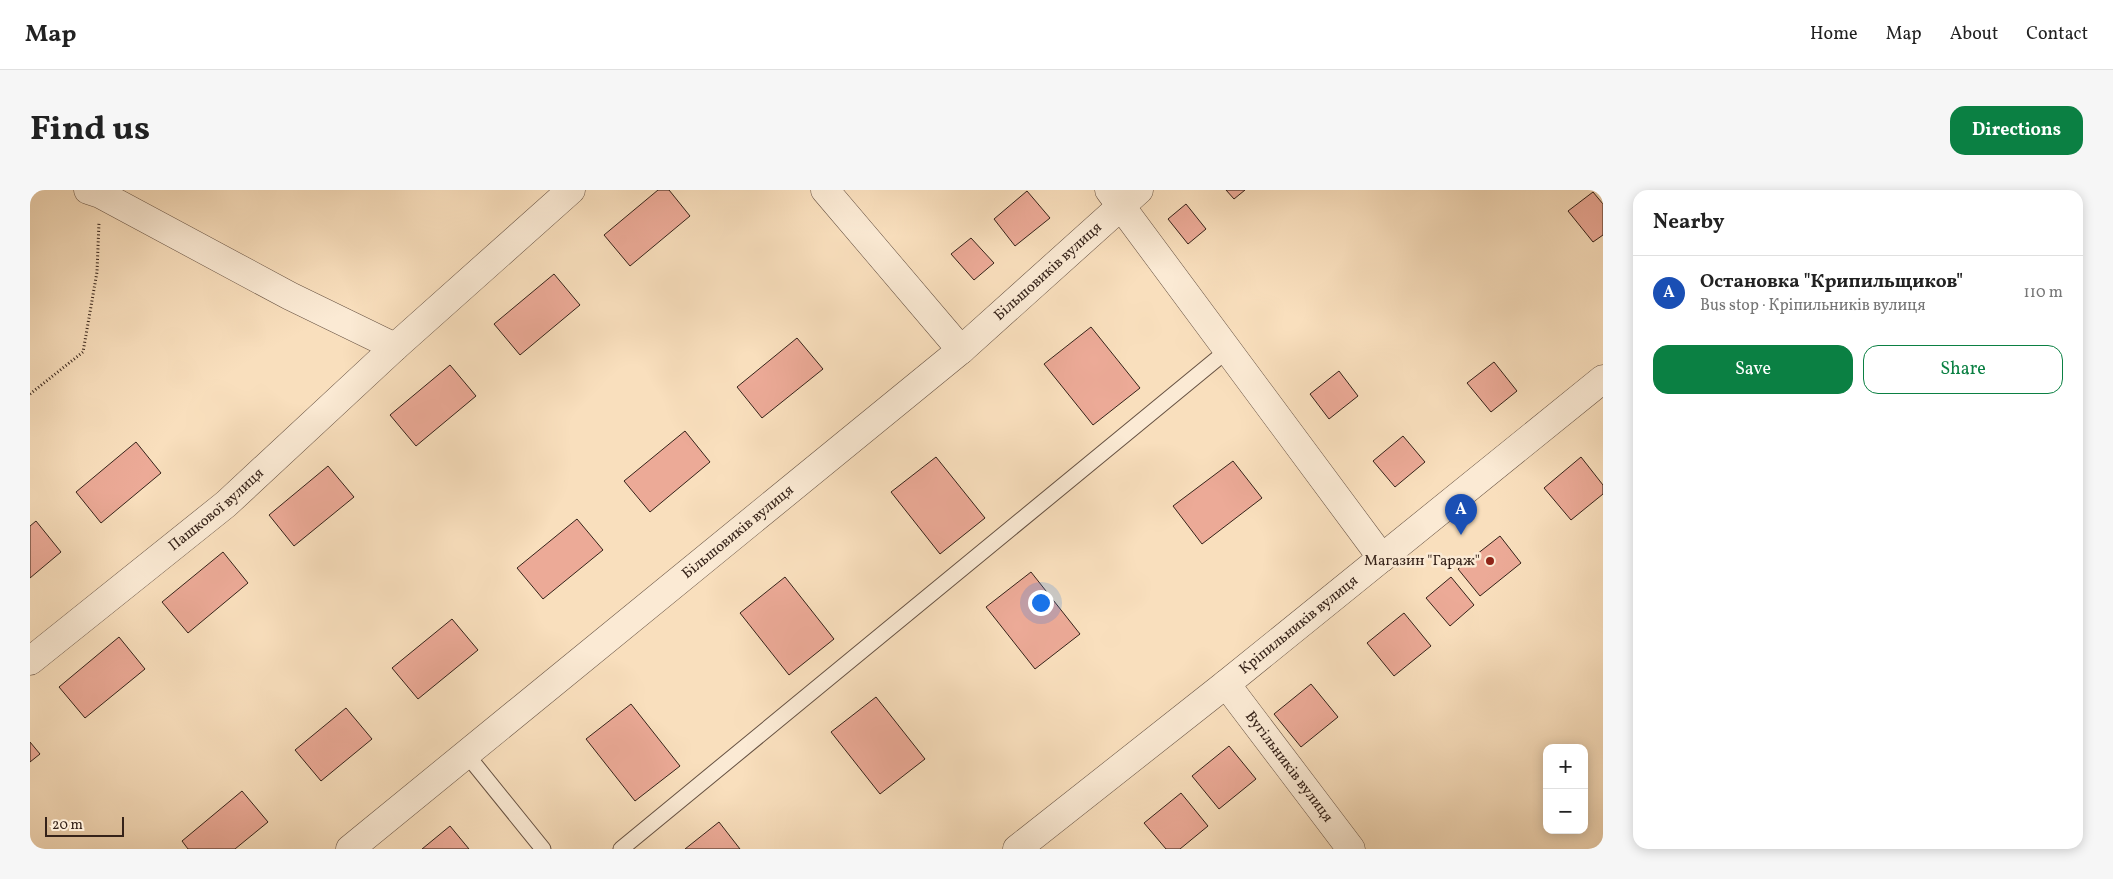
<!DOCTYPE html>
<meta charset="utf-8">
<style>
:root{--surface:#fff;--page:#f6f6f6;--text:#222;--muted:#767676;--line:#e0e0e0;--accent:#0b8043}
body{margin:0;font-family:Vollkorn,serif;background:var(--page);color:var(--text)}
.controls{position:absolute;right:15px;bottom:15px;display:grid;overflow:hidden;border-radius:10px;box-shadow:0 2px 12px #0003}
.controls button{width:45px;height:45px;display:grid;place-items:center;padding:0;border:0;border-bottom:1px solid var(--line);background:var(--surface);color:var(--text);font:25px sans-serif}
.scale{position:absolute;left:15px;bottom:12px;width:79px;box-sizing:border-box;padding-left:5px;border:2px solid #352219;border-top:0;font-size:14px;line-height:18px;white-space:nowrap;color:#352219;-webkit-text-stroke:4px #fbead4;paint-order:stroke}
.you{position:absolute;left:1010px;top:412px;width:18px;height:18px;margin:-12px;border:4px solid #fff;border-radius:50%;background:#1a73e8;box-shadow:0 0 0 8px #1a73e833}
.badge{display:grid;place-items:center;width:32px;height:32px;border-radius:50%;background:var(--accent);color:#fff;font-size:16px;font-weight:700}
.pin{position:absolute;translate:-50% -41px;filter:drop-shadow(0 1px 2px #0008)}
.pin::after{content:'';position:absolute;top:26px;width:18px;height:15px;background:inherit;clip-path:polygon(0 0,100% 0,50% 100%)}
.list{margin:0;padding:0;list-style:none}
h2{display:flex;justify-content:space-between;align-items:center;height:65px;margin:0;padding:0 20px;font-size:21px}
h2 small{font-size:16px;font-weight:400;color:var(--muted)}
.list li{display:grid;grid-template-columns:32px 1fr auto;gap:15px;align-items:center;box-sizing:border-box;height:75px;padding:0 20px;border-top:1px solid var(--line)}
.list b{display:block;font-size:19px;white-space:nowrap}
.list p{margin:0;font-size:16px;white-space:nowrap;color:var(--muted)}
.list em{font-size:16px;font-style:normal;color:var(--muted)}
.actions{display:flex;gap:10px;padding:15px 20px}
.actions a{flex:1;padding:11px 0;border:1px solid var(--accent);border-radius:15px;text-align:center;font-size:18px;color:var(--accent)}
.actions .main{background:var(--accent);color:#fff}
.map{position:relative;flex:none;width:1573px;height:659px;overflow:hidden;border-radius:15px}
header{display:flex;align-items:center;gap:30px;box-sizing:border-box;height:70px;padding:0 25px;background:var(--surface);border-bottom:1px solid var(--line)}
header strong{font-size:24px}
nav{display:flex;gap:28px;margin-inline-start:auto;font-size:18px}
.intro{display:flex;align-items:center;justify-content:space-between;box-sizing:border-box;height:120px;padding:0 30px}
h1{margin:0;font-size:35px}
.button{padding:12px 22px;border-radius:15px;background:var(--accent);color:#fff;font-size:18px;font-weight:700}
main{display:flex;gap:30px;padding:0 30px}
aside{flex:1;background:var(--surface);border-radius:15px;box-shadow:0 2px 12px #0003}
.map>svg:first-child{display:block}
</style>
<header>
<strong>Map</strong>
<nav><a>Home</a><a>Map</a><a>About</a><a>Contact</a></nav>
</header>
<div class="intro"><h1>Find us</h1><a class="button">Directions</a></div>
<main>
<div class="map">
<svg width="1573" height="659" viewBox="0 0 1573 659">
<rect width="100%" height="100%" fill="#f9dfbd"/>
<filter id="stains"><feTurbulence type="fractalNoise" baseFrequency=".004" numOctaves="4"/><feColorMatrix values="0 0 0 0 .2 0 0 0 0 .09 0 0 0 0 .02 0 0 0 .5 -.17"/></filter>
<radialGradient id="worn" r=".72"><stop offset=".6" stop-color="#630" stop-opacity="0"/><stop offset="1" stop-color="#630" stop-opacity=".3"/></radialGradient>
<!-- building -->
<g fill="#ecaa97" stroke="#352219">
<path d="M628,0H639L660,26L600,76L574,45Z"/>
<path d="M1196,0H1215L1204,9Z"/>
<path d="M997,1L1020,28L985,56L964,29Z"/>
<path d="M1563,2L1573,14V45L1563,52L1538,21Z"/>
<path d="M1156,14L1176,39L1158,54L1138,29Z"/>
<path d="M941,48L964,73L944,90L921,64Z"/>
<path d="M524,84L550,115L490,165L464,134Z"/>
<path d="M1061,137L1110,198L1063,235L1014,174Z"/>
<path d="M767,148L793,179L732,228L707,197Z"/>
<path d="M1464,172L1487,201L1461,222L1437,193Z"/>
<path d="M420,175L446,206L386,256L360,225Z"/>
<path d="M1309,181L1328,206L1299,229L1280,204Z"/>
<path d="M655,241L680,272L620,322L594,291Z"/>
<path d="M1373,246L1395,272L1365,297L1343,271Z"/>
<path d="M106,252L131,283L71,333L46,302Z"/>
<path d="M906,267L955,328L910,364L861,302Z"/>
<path d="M1551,267L1573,295V304L1541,330L1514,298Z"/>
<path d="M1203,271L1232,308L1172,354L1143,316Z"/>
<path d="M298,276L324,307L264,356L239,325Z"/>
<path d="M547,329L573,360L513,409L487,378Z"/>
<path d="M6,331L31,362L0,388V336Z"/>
<path d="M1470,346L1491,373L1450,406L1428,379Z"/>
<path d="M193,362L218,393L158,443L132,412Z"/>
<path d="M1001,382L1050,444L1005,479L956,417Z"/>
<path d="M755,387L804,449L759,485L710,423Z"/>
<path d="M1421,387L1444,415L1420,436L1396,408Z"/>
<path d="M1374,423L1401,456L1364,486L1337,453Z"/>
<path d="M422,429L448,460L388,509L362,478Z"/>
<path d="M89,447L115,479L55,528L29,497Z"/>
<path d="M1281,494L1308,527L1271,557L1244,524Z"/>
<path d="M846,507L895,569L850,604L801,542Z"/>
<path d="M601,514L650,576L605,611L556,549Z"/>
<path d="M316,518L342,549L291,591L265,560Z"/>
<path d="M0,552L10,564L0,572Z"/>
<path d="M1199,556L1226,589L1189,619L1162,586Z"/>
<path d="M212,601L238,632L205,659H158L152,651Z"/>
<path d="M1151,603L1178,636L1150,659H1136L1114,633Z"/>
<path d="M689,632L710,659H655Z"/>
<path d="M420,636L439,659H392Z"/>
</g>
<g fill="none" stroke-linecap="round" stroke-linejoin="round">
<!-- service casing -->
<g stroke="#665142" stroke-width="17">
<g id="service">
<path d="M437,565L513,659"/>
<path d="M591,659L1199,159"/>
</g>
</g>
<!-- minor casing -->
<g stroke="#665142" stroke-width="29">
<g id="minor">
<path d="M58,0L70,4L260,106L365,157"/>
<path d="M795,0L931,160"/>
<path d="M1079,0L1352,368"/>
<path id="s1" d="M0,471L196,314L365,157L541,0"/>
<path id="s2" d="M1196,494L1321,659"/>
<path id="s3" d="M320,659L931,160L1109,0"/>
</g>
</g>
<!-- tertiary casing -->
<g stroke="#665142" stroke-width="29">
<g id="tertiary">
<path id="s4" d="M987,659L1196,494L1573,189"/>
</g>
</g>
<!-- path -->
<path stroke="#352219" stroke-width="3" stroke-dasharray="1 2.5" stroke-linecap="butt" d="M0,204L53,162L67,82L69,32"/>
<!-- service -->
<use href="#service" stroke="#fbead4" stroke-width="15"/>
<!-- minor -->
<use href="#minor" stroke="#fbead4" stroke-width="28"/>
<!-- tertiary -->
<use href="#tertiary" stroke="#fbead4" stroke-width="28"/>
</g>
<!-- markers -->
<circle fill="#8f2418" stroke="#fbead4" stroke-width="2" cx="1460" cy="371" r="5"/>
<g text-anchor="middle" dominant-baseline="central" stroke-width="5" stroke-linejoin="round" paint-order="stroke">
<!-- street labels -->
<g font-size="15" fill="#352219" stroke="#fbead4">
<text stroke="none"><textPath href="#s3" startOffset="906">Більшовиків вулиця</textPath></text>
<text stroke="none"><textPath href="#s1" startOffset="240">Пашкової вулиця</textPath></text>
<text stroke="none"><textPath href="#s3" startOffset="501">Більшовиків вулиця</textPath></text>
<text stroke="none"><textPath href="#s4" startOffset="360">Кріпильників вулиця</textPath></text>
<text stroke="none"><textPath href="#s2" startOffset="104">Вугільників вулиця</textPath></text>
</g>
<!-- poi labels -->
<g font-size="15" fill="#352219" stroke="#fbead4" text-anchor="end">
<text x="1450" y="371">Магазин "Гараж"</text>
</g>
</g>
<rect width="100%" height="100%" filter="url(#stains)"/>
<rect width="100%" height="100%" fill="url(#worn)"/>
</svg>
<div class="controls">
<button>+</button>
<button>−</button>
</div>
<div class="scale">20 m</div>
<div class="you"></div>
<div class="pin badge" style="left:1431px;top:345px;background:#1a4fb4">A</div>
</div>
<aside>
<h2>Nearby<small></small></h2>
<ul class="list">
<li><span class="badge" style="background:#1a4fb4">A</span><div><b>Остановка &quot;Крипильщиков&quot;</b><p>Bus stop · Кріпильників вулиця</p></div><em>110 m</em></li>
</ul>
<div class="actions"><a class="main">Save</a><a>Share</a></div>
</aside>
</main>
